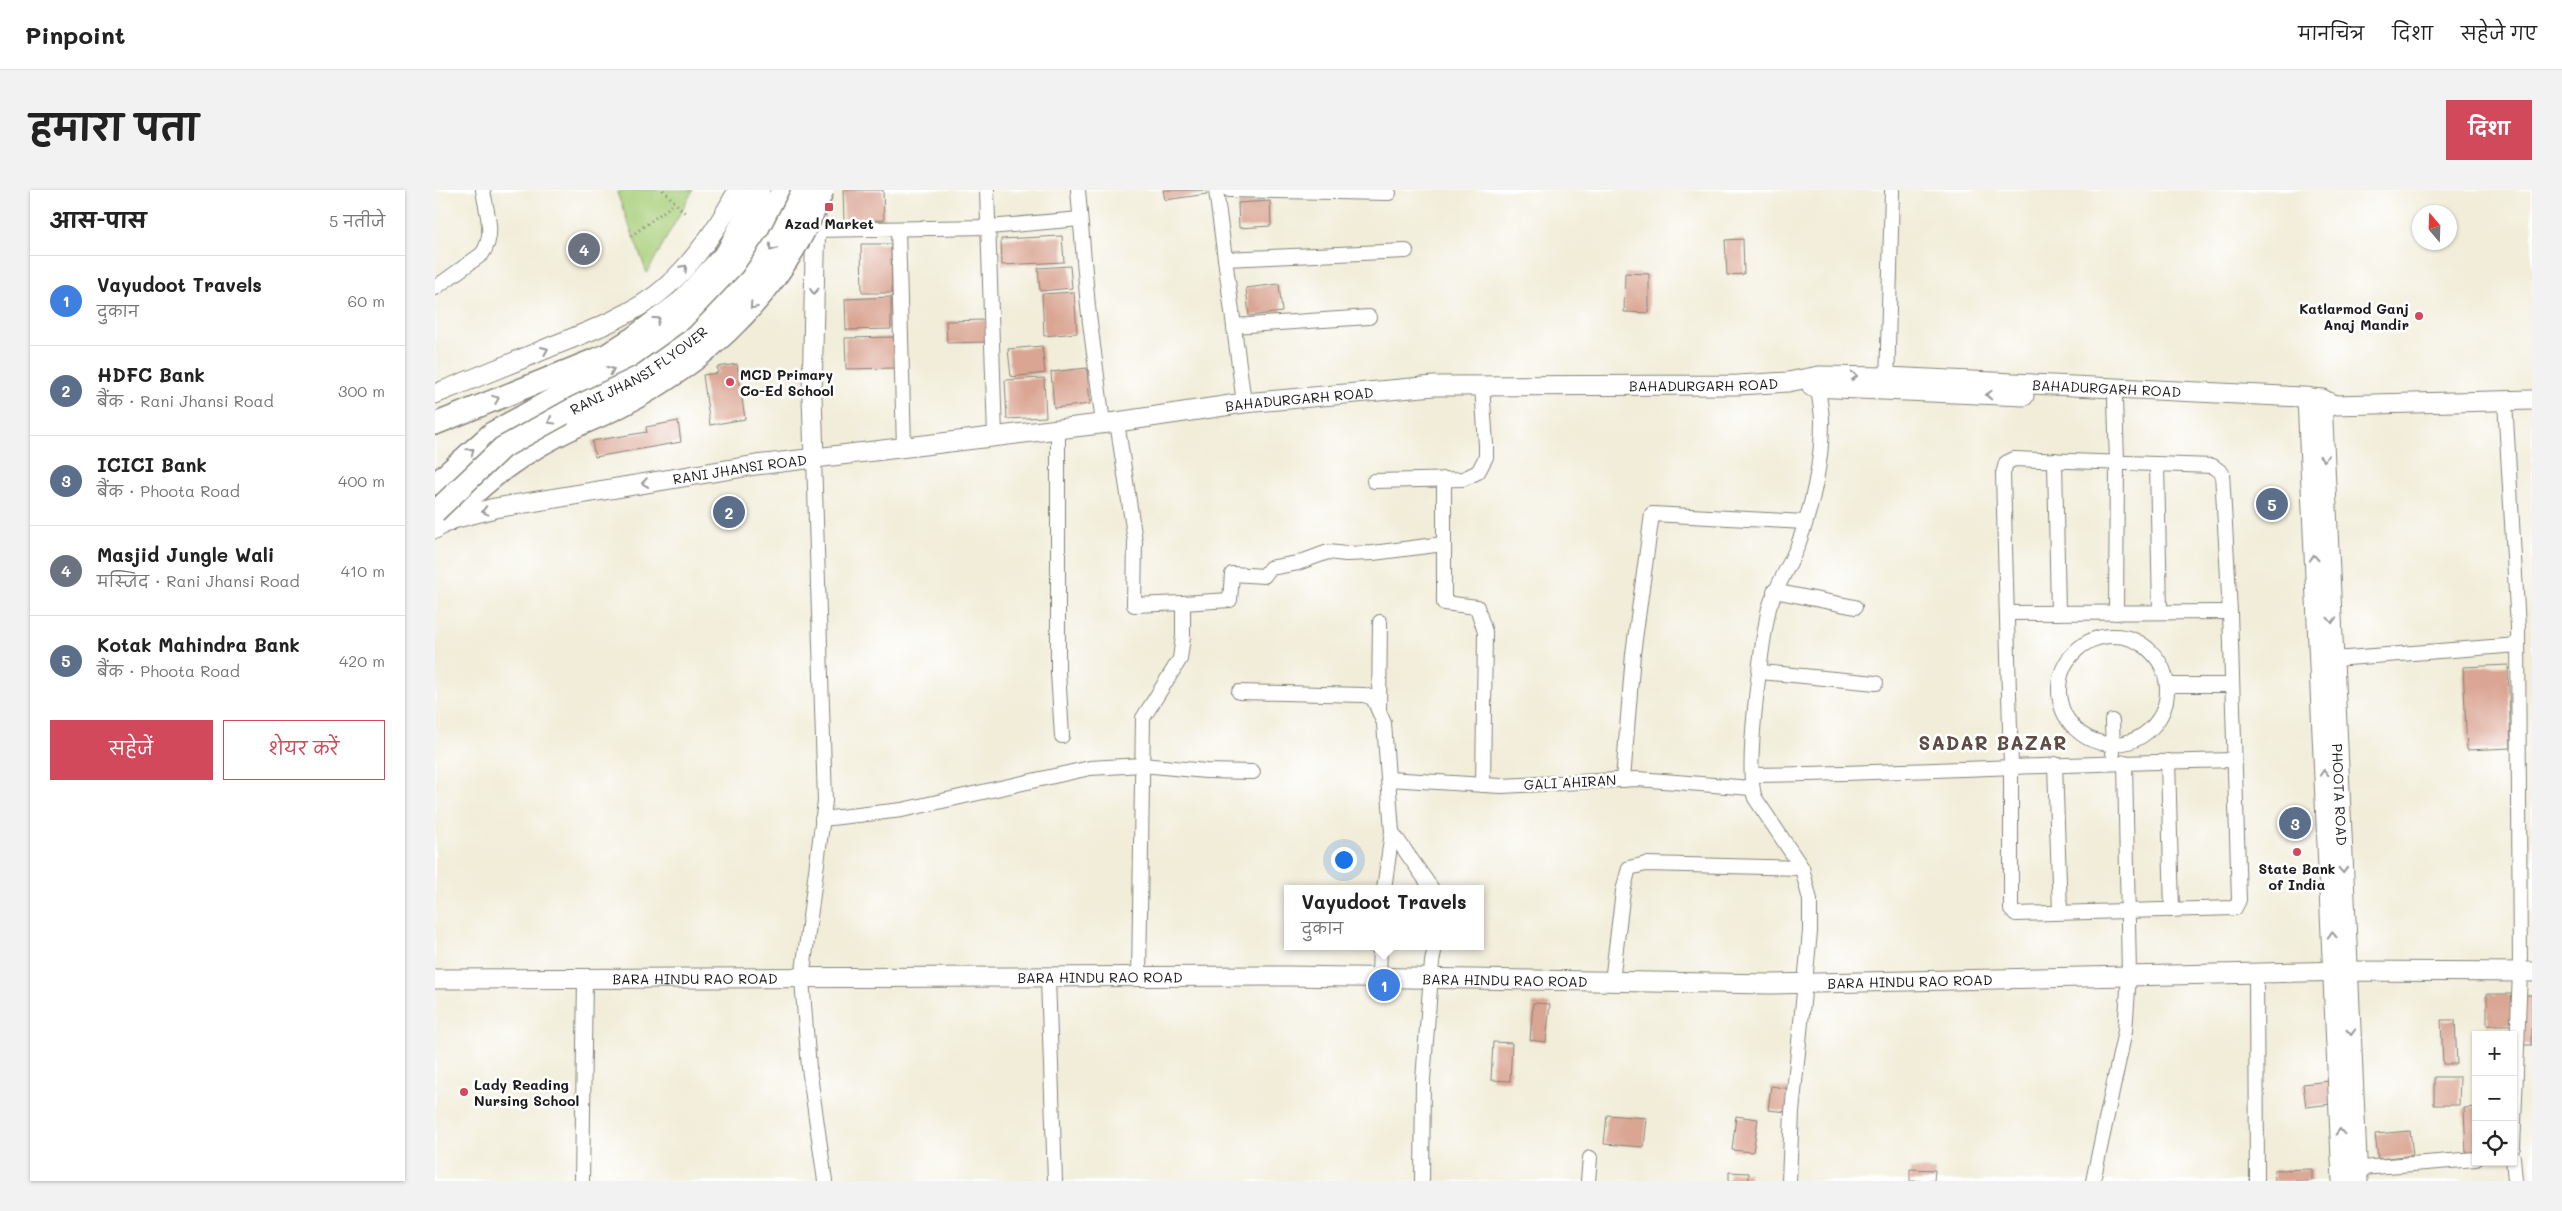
<!DOCTYPE html>
<html lang="hi">
<meta charset="utf-8">
<style>
:root{--surface:#fff;--page:#f2f2f2;--text:#222;--muted:#767676;--line:#e0e0e0;--accent:#d1495b}
body{margin:0;font-family:Mali,"Playpen Sans Deva",sans-serif;background:var(--page);color:var(--text)}
.controls{position:absolute;right:15px;bottom:15px;display:grid;overflow:hidden;border-radius:0px;box-shadow:0 1px 4px #0004}
.controls button{width:45px;height:45px;display:grid;place-items:center;padding:0;border:0;border-bottom:1px solid var(--line);background:var(--surface);color:var(--text);font:25px sans-serif}
.compass{position:absolute;left:1977px;top:15px;width:45px;height:45px;border-radius:50%;background:var(--surface);box-shadow:0 1px 4px #0004;rotate:341deg}
.you{position:absolute;left:908px;top:669px;width:18px;height:18px;margin:-12px;border:4px solid #fff;border-radius:50%;background:#1a73e8;box-shadow:0 0 0 8px #1a73e833}
.badge{display:grid;place-items:center;width:32px;height:32px;border-radius:50%;background:var(--accent);color:#fff;font-size:16px;font-weight:700}
.pin{position:absolute;translate:-50% -50%;border:2px solid #fff;box-shadow:0 1px 5px #0006}
.popup{position:absolute;left:849px;top:695px;width:200px;height:65px;box-sizing:border-box;display:grid;place-content:center;border-radius:0px;background:var(--surface);filter:drop-shadow(0 1px 4px #0005);font-size:16px;white-space:nowrap;color:var(--muted)}
.popup b{font-size:19px;color:var(--text)}
.popup::after{content:'';position:absolute;left:50%;top:100%;margin-left:-10px;border:10px solid transparent;border-top-color:var(--surface)}
.list{margin:0;padding:0;list-style:none}
h2{display:flex;justify-content:space-between;align-items:center;height:65px;margin:0;padding:0 20px;font-size:21px}
h2 small{font-size:16px;font-weight:400;color:var(--muted)}
.list li{display:grid;grid-template-columns:32px 1fr auto;gap:15px;align-items:center;box-sizing:border-box;height:90px;padding:0 20px;border-top:1px solid var(--line)}
.list b{display:block;font-size:19px;white-space:nowrap}
.list p{margin:0;font-size:16px;white-space:nowrap;color:var(--muted)}
.list em{font-size:16px;font-style:normal;color:var(--muted)}
.actions{display:flex;gap:10px;padding:15px 20px}
.actions a{flex:1;padding:11px 0;border:1px solid var(--accent);border-radius:0px;text-align:center;font-size:18px;color:var(--accent)}
.actions .main{background:var(--accent);color:#fff}
.icon{flex:none;width:28px;height:28px;fill:none;stroke:currentColor;stroke-width:2;stroke-linecap:round;stroke-linejoin:round}
.map{position:relative;flex:none;width:2097px;height:991px;overflow:hidden;border-radius:0px}
header{display:flex;align-items:center;gap:30px;box-sizing:border-box;height:70px;padding:0 25px;background:var(--surface);border-bottom:1px solid var(--line)}
header strong{font-size:24px}
nav{display:flex;gap:28px;margin-inline-start:auto;font-size:18px}
.intro{display:flex;align-items:center;justify-content:space-between;box-sizing:border-box;height:120px;padding:0 30px}
h1{margin:0;font-size:35px}
.button{padding:12px 22px;border-radius:0px;background:var(--accent);color:#fff;font-size:18px;font-weight:700}
main{display:flex;gap:30px;padding:0 30px}
aside{flex:1;background:var(--surface);border-radius:0px;box-shadow:0 1px 4px #0004}
.map>svg:first-child{display:block}
</style>
<header>
<strong>Pinpoint</strong>
<nav><a>मानचित्र</a><a>दिशा</a><a>सहेजे गए</a></nav>
</header>
<div class="intro"><h1>हमारा पता</h1><a class="button">दिशा</a></div>
<main>
<aside>
<h2>आस-पास<small>5 नतीजे</small></h2>
<ul class="list">
<li><span class="badge" style="background:#3f7fe0">1</span><div><b>Vayudoot Travels</b><p>दुकान</p></div><em>60 m</em></li>
<li><span class="badge" style="background:#5c6f8a">2</span><div><b>HDFC Bank</b><p>बैंक · Rani Jhansi Road</p></div><em>300 m</em></li>
<li><span class="badge" style="background:#5c6f8a">3</span><div><b>ICICI Bank</b><p>बैंक · Phoota Road</p></div><em>400 m</em></li>
<li><span class="badge" style="background:#6b7280">4</span><div><b>Masjid Jungle Wali</b><p>मस्जिद · Rani Jhansi Road</p></div><em>410 m</em></li>
<li><span class="badge" style="background:#5c6f8a">5</span><div><b>Kotak Mahindra Bank</b><p>बैंक · Phoota Road</p></div><em>420 m</em></li>
</ul>
<div class="actions"><a class="main">सहेजें</a><a>शेयर करें</a></div>
</aside>
<div class="map">
<svg width="2097" height="991" viewBox="0 0 2097 991">
<rect width="100%" height="100%" fill="#fff"/>
<filter id="ink" filterUnits="userSpaceOnUse"><feTurbulence type="fractalNoise" baseFrequency=".02" numOctaves="2"/><feDisplacementMap in="SourceGraphic" scale="10" xChannelSelector="R" yChannelSelector="G"/><feConvolveMatrix kernelMatrix="1 2 1 2 8 2 1 2 1" color-interpolation-filters="sRGB"/></filter>
<filter id="wash" filterUnits="userSpaceOnUse"><feTurbulence type="fractalNoise" baseFrequency=".0096" numOctaves="4" result="noise"/><feDisplacementMap in="SourceGraphic" scale="20" xChannelSelector="R" yChannelSelector="G"/><feGaussianBlur stdDeviation="1.12" result="paint"/><feColorMatrix in="noise" values="0 0 0 0 0 0 0 0 0 0 0 0 0 0 0 0 0 1.4 0 .05"/><feComposite in="paint" operator="in"/></filter>
<g filter="url(#wash)">
<rect width="100%" height="100%" fill="#f1edd9"/>
<!-- green -->
<path fill="#a9cf7a" stroke="#62764b" d="M189,0H258L212,83L182,3Z"/>
<g id="blocks">
<!-- building -->
<g fill="#daa593">
<path d="M408,0H448L449,30L409,31Z"/>
<path d="M728,0H771L772,4L730,10Z"/>
<path d="M835,11L836,36L804,38L803,13Z"/>
<path d="M627,46L629,72L567,75L566,49Z"/>
<path d="M1308,49L1309,84L1292,85L1290,50Z"/>
<path d="M426,54H456L457,103H427Z"/>
<path d="M635,76L637,98L605,101L603,78Z"/>
<path d="M1190,83L1214,84V123L1189,122Z"/>
<path d="M844,94L847,122L814,126L811,98Z"/>
<path d="M639,102L642,143L609,146L607,104Z"/>
<path d="M456,107V139L411,140L410,109Z"/>
<path d="M551,130V152L512,153L511,131Z"/>
<path d="M460,147L461,178L411,179L410,148Z"/>
<path d="M607,156L610,183L576,187L573,159Z"/>
<path d="M302,174L310,229L275,235L268,185L283,183L282,177Z"/>
<path d="M652,178L655,214L619,218L616,182Z"/>
<path d="M609,188L611,227L572,229L570,190Z"/>
<path d="M243,231L246,252L160,267L157,251L212,242L211,237Z"/>
<path d="M2073,475L2076,558L2032,560L2028,477Z"/>
<rect x="2052" y="804" width="29" height="31"/>
<path d="M2089,805H2097V855H2088Z"/>
<path d="M1098,813L1115,814L1111,852L1095,850Z"/>
<path d="M2006,830H2020L2022,874H2008Z"/>
<path d="M1058,852L1077,853L1075,891L1056,890Z"/>
<path d="M1999,887H2025L2024,915H1999Z"/>
<path d="M1894,891L1897,914L1871,917L1868,894Z"/>
<path d="M1336,896L1355,899L1352,922L1333,920Z"/>
<path d="M2041,917V964H2031L2029,918Z"/>
<path d="M1172,925L1212,928L1209,957L1169,954Z"/>
<path d="M1301,926L1323,929L1318,962L1297,960Z"/>
<path d="M1975,941L1978,965L1943,969L1940,944Z"/>
<path d="M1475,979L1500,980L1499,991H1475Z"/>
<path d="M1877,979V991H1840L1839,980Z"/>
<path d="M1294,982L1314,983V991H1294Z"/>
</g>
</g>
</g>
<g filter="url(#ink)">
<use href="#blocks" fill-opacity="0" stroke="#86847a" stroke-width="1"/>
<g fill="none" stroke-linecap="round" stroke-linejoin="round">
<!-- street casing -->
<g stroke="#86847a" stroke-width="16">
<g id="street">
<path d="M552,0L560,246"/>
<path d="M643,0L653,117L668,233"/>
<path d="M781,0L809,213"/>
<path d="M794,0L954,3"/>
<path d="M463,39L469,257"/>
<path d="M379,40L554,37L645,29"/>
<path d="M790,69L971,61"/>
<path d="M0,98L47,64C61,45 51,21 48,0"/>
<path d="M799,136L934,127"/>
<path d="M1452,197L1457,0"/>
<path d="M1680,209L1682,272L1681,423"/>
<path d="M2070,211L2083,437L2085,782L2078,957"/>
<path d="M682,232L700,351L699,415L748,413V446L745,469L708,528L704,787"/>
<path d="M623,239V482L627,546"/>
<path d="M379,268L390,611L367,789L374,878L390,991"/>
<path d="M1579,269L1778,276L1787,283L1795,422L1804,710L1800,718L1581,724L1576,720V576L1568,284L1571,273Z"/>
<path d="M1620,270L1623,423"/>
<path d="M1722,274L1725,422"/>
<path d="M1009,289V413L1042,417L1050,442L1048,595"/>
<path d="M939,291L1028,289L1043,282L1051,267V255L1047,196"/>
<path d="M1339,401L1420,417"/>
<path d="M748,413L795,410L797,384L829,386L835,378L863,373L893,362L911,364L938,363L1008,354"/>
<path d="M1572,423L1795,422"/>
<circle cx="1678" cy="500" r="54"/>
<path d="M1899,469L2083,455"/>
<path d="M1326,482L1441,493"/>
<path d="M1732,495H1796"/>
<path d="M804,502L929,505L938,508L949,533L957,642L949,699"/>
<path d="M944,519L945,432"/>
<path d="M1677,531L1678,563"/>
<path d="M1733,571L1737,720"/>
<path d="M1620,574L1625,722"/>
<path d="M1317,585C1477,583 1637,573 1798,570"/>
<path d="M954,589L1066,596L1203,589L1316,598"/>
<path d="M1188,590L1198,464L1217,324L1370,332"/>
<path d="M387,629L467,620L655,578L707,575L771,581L818,582"/>
<path d="M957,642L997,699"/>
<path d="M1821,783L1822,991"/>
<path d="M944,787L945,756"/>
<path d="M613,788L620,991"/>
<path d="M1177,791L1188,701L1194,678L1211,674L1367,678"/>
<path d="M2078,967L2080,991"/>
<path d="M1914,979L2041,969"/>
<path d="M147,991L150,789"/>
<path d="M987,991L988,890L997,772L1000,756"/>
<path d="M1153,991L1155,968"/>
<path d="M1354,991L1357,922L1375,742V710L1367,678L1320,608C1309,580 1327,452 1334,418C1341,396 1354,377 1363,355C1377,318 1387,272 1387,232C1387,218 1383,204 1382,190"/>
<path d="M1658,991L1690,841L1694,786L1690,572"/>
</g>
</g>
<!-- secondary casing -->
<g stroke="#86847a" stroke-width="21">
<g id="secondary">
<path d="M1377,197L1589,206"/>
<path d="M0,204C40,188 80,172 120,155C156,141 202,123 231,97C261,70 284,36 303,0"/>
<path d="M1872,207L1907,991"/>
<path id="s1" d="M1887,209L1923,991"/>
<path d="M1889,218L1899,215L2097,210"/>
<path d="M379,268L377,206L381,21"/>
<path id="s2" d="M0,339L14,330L60,318L321,275L682,232L809,213L999,196L1303,195L1353,192L1384,186L1452,187L1867,207L1887,209L1899,215"/>
<path id="s3" d="M0,789L854,786L1335,794L1913,781L2097,782"/>
</g>
</g>
<!-- primary casing -->
<g stroke="#86847a" stroke-width="24">
<g id="primary">
<path d="M0,234L171,165L199,147L246,112L292,62L324,0"/>
<path d="M0,294L57,243L134,200L196,170L246,133L299,81L348,0"/>
<path d="M14,330C51,287 93,259 144,235"/>
</g>
</g>
<!-- path -->
<g stroke="#86847a" stroke-width="3" stroke-dasharray="1 4" stroke-linecap="butt">
<path d="M228,0L252,25"/>
<path d="M196,46L240,13"/>
</g>
<!-- street -->
<use href="#street" stroke="#fff" stroke-width="14"/>
<!-- secondary -->
<use href="#secondary" stroke="#fff" stroke-width="19"/>
<!-- primary -->
<use href="#primary" stroke="#fff" stroke-width="21"/>
<!-- primary-bridge casing -->
<g stroke="#86847a" stroke-width="24" stroke-linecap="butt">
<g id="primary-bridge">
<path d="M144,235C254,191 345,112 388,0"/>
<path id="s4" d="M0,322L67,258L143,216L206,186L262,146L316,89L342,51L368,0"/>
</g>
</g>
<!-- primary-bridge -->
<use href="#primary-bridge" stroke="#fff" stroke-width="21"/>
</g>
<!-- one-way arrows -->
<defs><path id="oneway-chevron" d="M-2-3.5L2.5 0L-2 3.5" fill="none" stroke-width="1.6" stroke-linecap="round" stroke-linejoin="round" transform="scale(1.25)"/></defs>
<g stroke="#999">
<use href="#oneway-chevron" transform="translate(337 58) rotate(125)"/>
<use href="#oneway-chevron" transform="translate(249 78) rotate(-46)"/>
<use href="#oneway-chevron" transform="translate(379 101) rotate(91)"/>
<use href="#oneway-chevron" transform="translate(318 116) rotate(131)"/>
<use href="#oneway-chevron" transform="translate(222 130) rotate(-36)"/>
<use href="#oneway-chevron" transform="translate(110 160) rotate(-23)"/>
<use href="#oneway-chevron" transform="translate(176 180) rotate(-25)"/>
<use href="#oneway-chevron" transform="translate(1419 186) rotate(1)"/>
<use href="#oneway-chevron" transform="translate(1554 205) rotate(-178)"/>
<use href="#oneway-chevron" transform="translate(61 209) rotate(-22)"/>
<use href="#oneway-chevron" transform="translate(116 231) rotate(151)"/>
<use href="#oneway-chevron" transform="translate(36 261) rotate(-40)"/>
<use href="#oneway-chevron" transform="translate(1889 268) rotate(87)"/>
<use href="#oneway-chevron" transform="translate(210 293) rotate(171)"/>
<use href="#oneway-chevron" transform="translate(50 321) rotate(165)"/>
<use href="#oneway-chevron" transform="translate(1879 368) rotate(-93)"/>
<use href="#oneway-chevron" transform="translate(1897 430) rotate(87)"/>
<use href="#oneway-chevron" transform="translate(1889 583) rotate(-93)"/>
<use href="#oneway-chevron" transform="translate(1908 680) rotate(87)"/>
<use href="#oneway-chevron" transform="translate(1897 745) rotate(-93)"/>
<use href="#oneway-chevron" transform="translate(1916 842) rotate(87)"/>
<use href="#oneway-chevron" transform="translate(1905 942) rotate(-92)"/>
</g>
</g>
<!-- markers -->
<g fill="#d1495b" stroke="#fff" stroke-width="2">
<rect x="389" y="12" width="10" height="10" rx="2.5"/>
<circle cx="1984" cy="126" r="5"/>
<circle cx="295" cy="192" r="5"/>
<circle cx="1862" cy="662" r="5"/>
<circle cx="29" cy="902" r="5"/>
</g>
<g text-anchor="middle" dominant-baseline="central" stroke-width="5" stroke-linejoin="round" paint-order="stroke">
<!-- poi labels -->
<g font-size="14" font-weight="bold" fill="#1c1c1c" stroke="#fff">
<text x="394" y="33">Azad Market</text>
<text x="1974" y="118" text-anchor="end">Katlarmod Ganj<tspan x="1974" dy="16">Anaj Mandir</tspan></text>
<text x="305" y="184" text-anchor="start">MCD Primary<tspan x="305" dy="16">Co-Ed School</tspan></text>
<text x="1862" y="678">State Bank<tspan x="1862" dy="16">of India</tspan></text>
<text x="39" y="894" text-anchor="start">Lady Reading<tspan x="39" dy="16">Nursing School</tspan></text>
</g>
<!-- street labels -->
<g font-size="14" fill="#1c1c1c" stroke="#fff">
<text stroke="none"><textPath href="#s4" startOffset="250">RANI JHANSI FLYOVER</textPath></text>
<text stroke="none"><textPath href="#s2" startOffset="1281">BAHADURGARH ROAD</textPath></text>
<text stroke="none"><textPath href="#s2" startOffset="1685">BAHADURGARH ROAD</textPath></text>
<text stroke="none"><textPath href="#s2" startOffset="876">BAHADURGARH ROAD</textPath></text>
<text stroke="none"><textPath href="#s2" startOffset="312">RANI JHANSI ROAD</textPath></text>
<text transform="translate(1135 592) rotate(-3)">GALI AHIRAN</text>
<text stroke="none"><textPath href="#s1" startOffset="396">PHOOTA ROAD</textPath></text>
<text stroke="none"><textPath href="#s3" startOffset="665">BARA HINDU RAO ROAD</textPath></text>
<text stroke="none"><textPath href="#s3" startOffset="260">BARA HINDU RAO ROAD</textPath></text>
<text stroke="none"><textPath href="#s3" startOffset="1070">BARA HINDU RAO ROAD</textPath></text>
<text stroke="none"><textPath href="#s3" startOffset="1475">BARA HINDU RAO ROAD</textPath></text>
</g>
<!-- district labels -->
<g font-size="19" font-weight="bold" letter-spacing="1" fill="#5e4c46" stroke="#fff">
<text x="1558" y="552">SADAR BAZAR</text>
</g>
</g>
</svg>
<div class="controls">
<button>+</button>
<button>−</button>
<button><svg class="icon" aria-label="locate" viewBox="0 0 24 24"><circle cx="12" cy="12" r="6"/><path d="M12 2v4M12 18v4M2 12h4M18 12h4"/></svg></button>
</div>
<svg class="compass" viewBox="-18 -18 36 36"><path d="M0-13l5 13h-10z" fill="#e53935"/><path d="M0 13l5-13h-10z" fill="#767676"/></svg>
<div class="you"></div>
<div class="pin badge" style="left:949px;top:795px;background:#3f7fe0">1</div>
<div class="popup"><b>Vayudoot Travels</b>दुकान</div>
<div class="pin badge" style="left:294px;top:322px;background:#5c6f8a">2</div>
<div class="pin badge" style="left:1860px;top:633px;background:#5c6f8a">3</div>
<div class="pin badge" style="left:149px;top:59px;background:#6b7280">4</div>
<div class="pin badge" style="left:1837px;top:314px;background:#5c6f8a">5</div>
</div>
</main>
